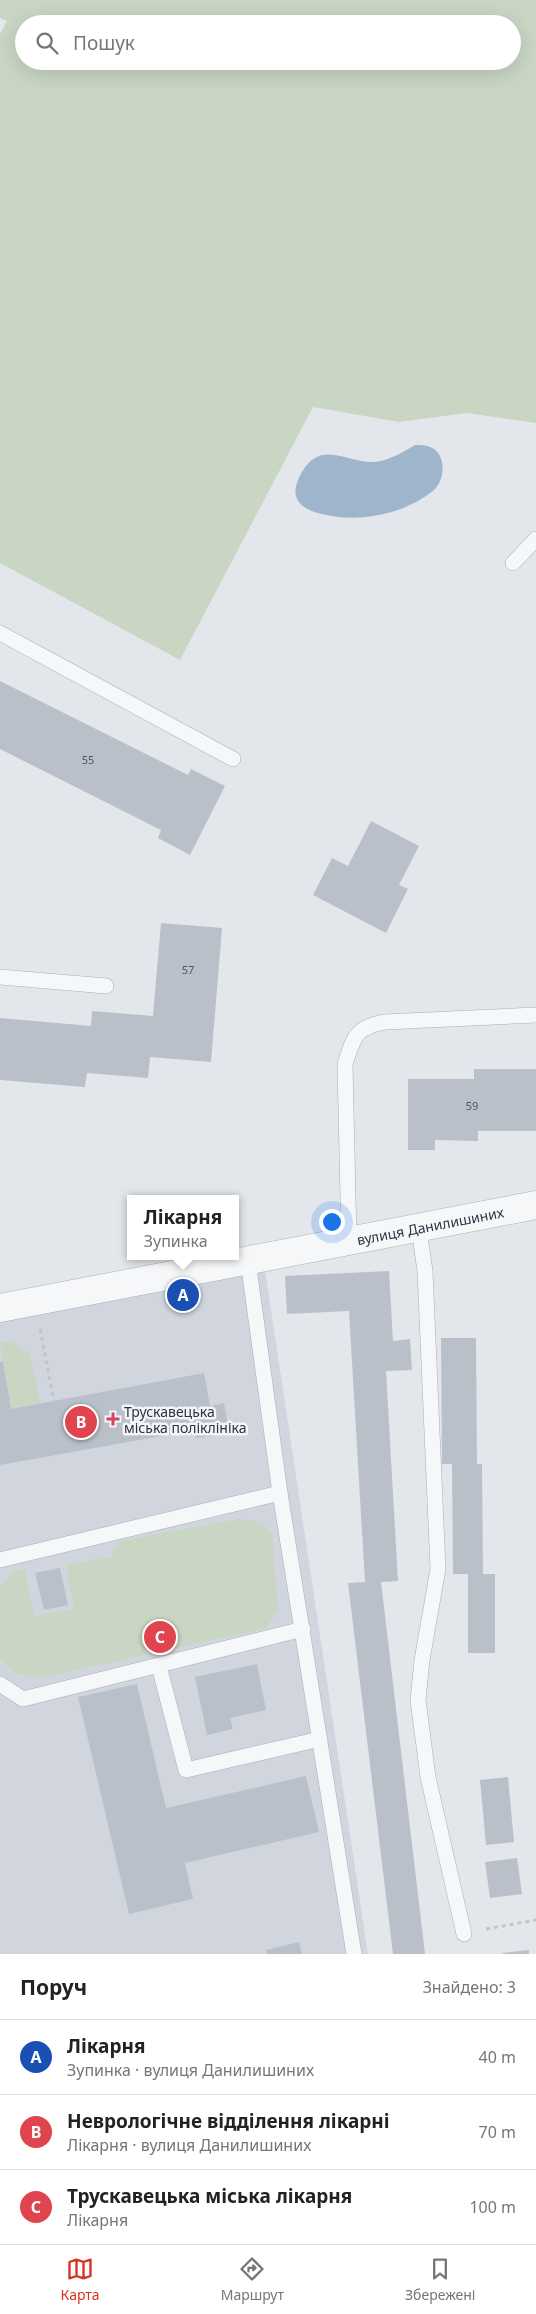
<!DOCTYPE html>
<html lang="uk">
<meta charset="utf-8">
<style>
:root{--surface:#fff;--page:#f6f6f6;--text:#222;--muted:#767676;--line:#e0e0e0;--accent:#d93025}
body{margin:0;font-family:"Noto Sans",sans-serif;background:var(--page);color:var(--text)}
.you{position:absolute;left:331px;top:1221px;width:18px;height:18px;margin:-12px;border:4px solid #fff;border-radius:50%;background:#1a73e8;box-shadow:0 0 0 8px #1a73e833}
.badge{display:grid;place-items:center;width:32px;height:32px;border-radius:50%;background:var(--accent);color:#fff;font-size:16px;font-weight:700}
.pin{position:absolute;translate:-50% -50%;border:2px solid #fff;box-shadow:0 1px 5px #0006}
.popup{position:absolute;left:127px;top:1195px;width:112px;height:65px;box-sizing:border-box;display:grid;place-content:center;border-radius:0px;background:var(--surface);filter:drop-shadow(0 1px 4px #0005);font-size:16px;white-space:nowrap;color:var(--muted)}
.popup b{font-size:19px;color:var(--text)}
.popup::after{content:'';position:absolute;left:50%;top:100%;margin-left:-10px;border:10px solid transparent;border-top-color:var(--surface)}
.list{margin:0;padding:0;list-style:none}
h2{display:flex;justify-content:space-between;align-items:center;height:65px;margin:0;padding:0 20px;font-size:21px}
h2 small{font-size:16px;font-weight:400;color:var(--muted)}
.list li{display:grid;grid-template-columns:32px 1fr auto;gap:15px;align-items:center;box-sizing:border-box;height:75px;padding:0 20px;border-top:1px solid var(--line)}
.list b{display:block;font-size:19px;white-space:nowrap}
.list p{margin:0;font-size:16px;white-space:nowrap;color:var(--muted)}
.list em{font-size:16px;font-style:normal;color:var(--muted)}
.icon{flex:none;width:28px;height:28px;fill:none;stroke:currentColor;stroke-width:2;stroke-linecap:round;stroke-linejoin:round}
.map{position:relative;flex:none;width:536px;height:1954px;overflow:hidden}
.search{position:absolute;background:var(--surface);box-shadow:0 5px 20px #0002;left:15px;right:15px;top:15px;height:55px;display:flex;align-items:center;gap:12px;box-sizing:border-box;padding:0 18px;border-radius:28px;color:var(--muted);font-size:19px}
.sheet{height:290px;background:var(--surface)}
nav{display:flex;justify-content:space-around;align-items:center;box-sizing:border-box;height:70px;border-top:1px solid var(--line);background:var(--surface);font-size:14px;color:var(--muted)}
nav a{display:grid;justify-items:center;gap:2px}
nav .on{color:var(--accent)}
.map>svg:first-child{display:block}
</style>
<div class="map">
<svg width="536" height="1954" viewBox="0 0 536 1954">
<rect width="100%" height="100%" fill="#e3e7ec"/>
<!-- built -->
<path fill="#d1d6de" d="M265,1270L368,1954H0V1321Z"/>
<!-- green -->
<g fill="#c9d6c4" fill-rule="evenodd">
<path d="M0,0H536V423L467,413L399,422L313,407L180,660L0,563V34L7,21L0,18ZM24,24H512V61H24Z"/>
<path d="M12,1341L30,1354L40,1403L11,1409L0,1343Z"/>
<path d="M239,1519L261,1522L272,1533L278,1610L266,1628L41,1678L16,1674L0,1659V1588L12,1572L25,1569L34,1616L74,1609L66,1565L111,1557L120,1541Z"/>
</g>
<!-- water -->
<path fill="#9eb5cc" d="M415,445C422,445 428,445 434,449C446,457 445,480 434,490C407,513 361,523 327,515C315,513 300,509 296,496C294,488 298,479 302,472C323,436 351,468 381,461C393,458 405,451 415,445Z"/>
<!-- building -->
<g fill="#bac0c9">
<path d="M0,681L188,775L191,769L225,786L190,855L158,838L161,830L0,749Z"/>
<path d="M371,821L419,846L399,885L408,889L386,933L313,895L332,858L348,866Z"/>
<path d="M161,923L222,928L211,1062L150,1057L148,1078L87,1073L85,1087L0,1080V1018L91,1026L92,1011L153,1016Z"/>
<path d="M474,1069H536V1131H478V1141L435,1140V1150H408V1079H474Z"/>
<path d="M389,1271L393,1341L410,1339L412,1370L386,1371L398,1581L381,1582L425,1954H393L348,1583L365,1582L349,1311L287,1314L285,1276Z"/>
<path d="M441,1338H476L477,1464H482L483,1574H495V1653H468V1574H453L452,1464H442Z"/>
<path d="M0,1362H3L11,1409L204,1373L210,1406L224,1403L229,1432L196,1438L195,1430L0,1465Z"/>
<path d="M60,1568L68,1605L44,1610L35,1573Z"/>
<path d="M257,1664L266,1710L230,1718L233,1729L207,1735L195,1677Z"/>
<path d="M137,1684L166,1808L306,1776L319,1832L185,1863L193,1899L129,1914L78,1697Z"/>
<path d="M508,1777L514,1842L486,1845L480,1780Z"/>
<path d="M517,1858L522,1894L490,1898L485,1862Z"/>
<path d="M299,1942L302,1954H267L266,1950Z"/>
<path d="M529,1950V1954H502V1953Z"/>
</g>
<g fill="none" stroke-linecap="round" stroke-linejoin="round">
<!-- lane casing -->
<g stroke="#a8aeb6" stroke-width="16">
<g id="lane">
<path d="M513,563L536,539"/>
<path d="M0,633L233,759"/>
<path d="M0,977L106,986"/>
<path d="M419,1229L425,1271L438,1569L422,1660L418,1700L428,1777L464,1934"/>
<path d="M349,1242L345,1064C354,1037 355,1027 385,1022L536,1015"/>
<path d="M248,1261L280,1493L354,1954"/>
<path d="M0,1560L280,1493"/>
<path d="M159,1666L186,1770L320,1739"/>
<path d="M0,1684L23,1699L303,1629"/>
</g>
</g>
<!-- street casing -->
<g stroke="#a8aeb6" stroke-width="29">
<g id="street">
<path id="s1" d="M0,1308L536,1205"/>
</g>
</g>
<!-- path -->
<g stroke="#c1c4ca" stroke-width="3" stroke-dasharray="4 4" stroke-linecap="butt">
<path d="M40,1329L54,1401"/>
<path d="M486,1929L536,1920"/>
</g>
<!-- lane -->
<use href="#lane" stroke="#f6f7f9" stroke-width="15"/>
<!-- street -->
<use href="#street" stroke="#f6f7f9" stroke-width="28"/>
</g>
<!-- markers -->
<path fill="#d2465e" stroke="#f3f5f9" stroke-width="2" d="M110.5 1411.5h5v5h5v5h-5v5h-5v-5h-5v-5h5z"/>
<g text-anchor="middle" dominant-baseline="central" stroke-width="5" stroke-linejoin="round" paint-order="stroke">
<!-- number labels -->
<g font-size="11" fill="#4e5765">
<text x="88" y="759">55</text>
<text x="188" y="969">57</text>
<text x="472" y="1105">59</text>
</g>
<!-- street labels -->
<g font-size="14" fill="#2a3444" stroke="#f3f5f9">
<text stroke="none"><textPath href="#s1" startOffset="438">вулиця Данилишиних</textPath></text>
</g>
<!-- poi labels -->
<g font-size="14" fill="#2a3444" stroke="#f3f5f9" text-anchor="start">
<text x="124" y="1411">Трускавецька<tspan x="124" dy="16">міська поліклініка</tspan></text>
</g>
</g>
</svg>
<div class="you"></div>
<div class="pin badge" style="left:183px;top:1295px;background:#1a4fb4">A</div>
<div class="popup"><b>Лікарня</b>Зупинка</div>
<div class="pin badge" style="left:81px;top:1422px;background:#e0444e">B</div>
<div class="pin badge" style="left:160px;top:1637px;background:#e0444e">C</div>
<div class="search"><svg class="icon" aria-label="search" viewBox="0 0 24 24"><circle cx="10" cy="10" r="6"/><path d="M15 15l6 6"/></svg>Пошук</div>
</div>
<section class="sheet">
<h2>Поруч<small>Знайдено: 3</small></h2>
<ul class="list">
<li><span class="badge" style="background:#1a4fb4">A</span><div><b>Лікарня</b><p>Зупинка · вулиця Данилишиних</p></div><em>40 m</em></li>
<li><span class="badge" style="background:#e0444e">B</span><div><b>Неврологічне відділення лікарні</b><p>Лікарня · вулиця Данилишиних</p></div><em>70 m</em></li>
<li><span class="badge" style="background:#e0444e">C</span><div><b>Трускавецька міська лікарня</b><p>Лікарня</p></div><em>100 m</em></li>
</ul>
</section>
<nav>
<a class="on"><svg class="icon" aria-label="map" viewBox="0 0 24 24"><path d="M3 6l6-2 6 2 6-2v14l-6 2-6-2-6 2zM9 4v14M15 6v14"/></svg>Карта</a>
<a><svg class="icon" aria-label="directions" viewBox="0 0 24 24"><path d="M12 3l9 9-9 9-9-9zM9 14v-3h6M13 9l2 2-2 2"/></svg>Маршрут</a>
<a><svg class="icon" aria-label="saved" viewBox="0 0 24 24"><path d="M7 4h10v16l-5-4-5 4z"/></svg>Збережені</a>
</nav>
